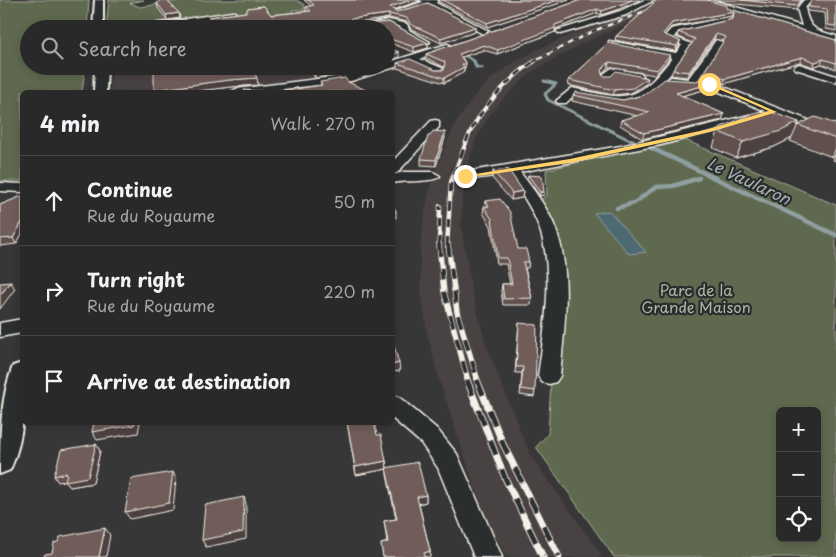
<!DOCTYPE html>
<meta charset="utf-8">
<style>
:root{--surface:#2a2929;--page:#363535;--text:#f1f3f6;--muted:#a5a6a8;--line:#464546}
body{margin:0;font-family:"Playpen Sans",sans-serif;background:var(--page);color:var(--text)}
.controls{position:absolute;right:15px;bottom:15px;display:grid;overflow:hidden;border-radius:8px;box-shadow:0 2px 8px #0003}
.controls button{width:45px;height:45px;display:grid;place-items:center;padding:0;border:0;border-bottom:1px solid var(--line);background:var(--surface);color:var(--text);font:25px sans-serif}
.stop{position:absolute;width:15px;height:15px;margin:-11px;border:4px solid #ffd166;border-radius:50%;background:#fff}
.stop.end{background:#ffd166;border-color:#fff;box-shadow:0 1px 5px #0008}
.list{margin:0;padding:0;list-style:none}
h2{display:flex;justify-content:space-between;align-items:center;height:65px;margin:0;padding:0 20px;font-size:21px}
h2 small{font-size:16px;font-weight:400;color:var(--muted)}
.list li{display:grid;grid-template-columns:32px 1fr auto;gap:15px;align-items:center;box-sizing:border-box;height:90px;padding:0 20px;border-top:1px solid var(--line)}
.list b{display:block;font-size:19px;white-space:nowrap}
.list p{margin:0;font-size:16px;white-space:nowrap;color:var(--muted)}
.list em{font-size:16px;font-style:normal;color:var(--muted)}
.icon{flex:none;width:28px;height:28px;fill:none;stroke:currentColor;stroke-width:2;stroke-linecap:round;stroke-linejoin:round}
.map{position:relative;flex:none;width:836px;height:557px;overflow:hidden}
.search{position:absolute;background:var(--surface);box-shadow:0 2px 8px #0003;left:20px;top:20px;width:375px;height:55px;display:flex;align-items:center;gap:12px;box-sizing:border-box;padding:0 18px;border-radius:28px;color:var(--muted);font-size:19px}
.panel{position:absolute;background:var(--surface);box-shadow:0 2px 8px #0003;left:20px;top:90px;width:375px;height:335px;border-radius:8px}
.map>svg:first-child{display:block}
</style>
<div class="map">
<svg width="836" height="557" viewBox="0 0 836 557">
<rect width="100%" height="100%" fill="#383737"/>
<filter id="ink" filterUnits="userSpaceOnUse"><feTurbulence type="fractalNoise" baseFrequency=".02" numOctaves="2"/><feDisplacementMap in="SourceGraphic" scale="10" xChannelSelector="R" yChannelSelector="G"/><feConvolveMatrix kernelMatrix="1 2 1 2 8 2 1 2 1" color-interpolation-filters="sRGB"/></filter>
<g filter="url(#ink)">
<!-- built -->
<g fill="#484242">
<path d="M661,0L645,16L583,43L533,71L502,100L488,118L476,139L470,157L462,200L461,225L472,292L486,345L530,455L603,557H506L485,517L440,383L427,332L421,289L420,250L425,212L433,176L454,126L472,99L490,80L508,66L538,49L573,34Z"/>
<path d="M113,66H359L364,72L328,79L236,89L230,88L207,92H109Z"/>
</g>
<!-- green -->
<g fill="#5e6950" stroke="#a9ad9c" fill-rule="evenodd">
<path d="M0,0H89L87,29H29V66H85V69L82,92H22V181H0Z"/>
<path d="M109,0H144L130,3L140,7L185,0H296L305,5L304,10H292L300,23L251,29H209L202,17L106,29Z"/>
<path d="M685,140L836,205V557H614L536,447L548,434L558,263L538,201L547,196L546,170L650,145L659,147ZM780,411H817V538H780Z"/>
</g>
<!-- water -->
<path fill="#4e6a72" stroke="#90a0a1" d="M609,211L611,213L646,252L629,254L594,213Z"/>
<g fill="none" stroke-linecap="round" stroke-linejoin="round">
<!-- stream-far2 -->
<path stroke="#90a0a1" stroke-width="2.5" d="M461,53L475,62"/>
<!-- stream-far1 -->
<g stroke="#90a0a1" stroke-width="3">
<path d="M474,61L476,67L482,68"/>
<path d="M544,81L556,84L545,94L548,100L634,142"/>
</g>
<!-- stream -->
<g stroke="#90a0a1" stroke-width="4.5">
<path d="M631,140L637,143"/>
<path d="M651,148L836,235"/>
<path d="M617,208L634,203L656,187L673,186L699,178"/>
</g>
<!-- minor casing -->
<g stroke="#f4f1e8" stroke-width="3">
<g id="minor">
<path d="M420,0H438L436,3L492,33L485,35L428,5L396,14L392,12L423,2Z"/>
<path d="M644,0H654L626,15L560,34L556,31L620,11Z"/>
<path d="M699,0H711L802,26L797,8L804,0H812L805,8C809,30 816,30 836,36V42Z"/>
<path d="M232,12H235V16L143,29H119Z"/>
<path d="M728,17H731V21L677,33L674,37L692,44C674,70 652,106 616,104C602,103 588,98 574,95L566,103H558L556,101L572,88C626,100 635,105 672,58L609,45V41L676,53L682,45L664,38L671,29Z"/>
<path d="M389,20L407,24L409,30L430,42L423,44L402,33L400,28C389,25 369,29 364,25Z"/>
<path d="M716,40L723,42L695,85L667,82L666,80L671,77L688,79Z"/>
<path d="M447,44L450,45V49L420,59L444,69V73L440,74L411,62L351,81L258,92H231L236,89L350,75L377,66H386V63Z"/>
<path d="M799,64L836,76V82L796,69L794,67Z"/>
<path d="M612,68L642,74L643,76L638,79L614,74L610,79H602V75Z"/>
<path d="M709,81L836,131V139L776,115L660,145L520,172C533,189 547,207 555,227C573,272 564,329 560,376L556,382L549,384L542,382L538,376C544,332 555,270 539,227C532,208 520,191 508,174L465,180L458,176L465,172L621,146L766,111L705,86V82Z"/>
<path d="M435,120L439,121V127L397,173L392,174V162L431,121Z"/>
<path d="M404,172H433L440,176C434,183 404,180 392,183V175Z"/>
<path d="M0,183L22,184V192L0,191Z"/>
<path d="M22,319V333L0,337V323Z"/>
<path d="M392,395L400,398L437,429L457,454L502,557H474L438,468L421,443L392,418Z"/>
</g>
</g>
<!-- major casing -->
<g stroke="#f4f1e8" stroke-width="4">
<g id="major">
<path d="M95,0H103V29H93Z"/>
<path d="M95,66H107L106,92H94Z"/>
<path d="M22,363C27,395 24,440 10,470L0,474C0,438 0,399 13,366Z"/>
</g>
</g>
<!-- minor -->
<use href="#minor" fill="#2a2d2e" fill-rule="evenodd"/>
<!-- major -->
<use href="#major" fill="#2a2d2e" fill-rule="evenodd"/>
<!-- rail-far4 casing -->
<g stroke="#f4f1e8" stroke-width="2.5">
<path id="rail-far4" d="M533,62L591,32L674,0"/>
</g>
<!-- rail-far3 casing -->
<g stroke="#f4f1e8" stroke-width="4">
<path id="rail-far3" d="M466,142C477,112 509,77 535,61"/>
</g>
<!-- rail-far2 casing -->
<g stroke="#f4f1e8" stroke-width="4.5">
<g id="rail-far2">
<path d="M439,246L440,206"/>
<path d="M447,246L451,182L467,140"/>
</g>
</g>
<!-- rail-far1 casing -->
<g stroke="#f4f1e8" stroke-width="5.5">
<g id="rail-far1">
<path d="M439,244L444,292L468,381"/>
<path d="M448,244L457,312L478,381"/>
</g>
</g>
<!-- rail casing -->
<g stroke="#f4f1e8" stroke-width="7">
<g id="rail">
<path d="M467,380L505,478L543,557"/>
<path d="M477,380L503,444L559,557"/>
</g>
</g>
<!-- rail-far4 -->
<use href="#rail-far4" stroke="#2a2d2e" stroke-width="2" stroke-dasharray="5.5" stroke-linecap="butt"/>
<!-- rail-far3 -->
<use href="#rail-far3" stroke="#2a2d2e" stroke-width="2.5" stroke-dasharray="7" stroke-linecap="butt"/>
<!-- rail-far2 -->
<use href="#rail-far2" stroke="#2a2d2e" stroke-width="3" stroke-dasharray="9" stroke-linecap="butt"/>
<!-- rail-far1 -->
<use href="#rail-far1" stroke="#2a2d2e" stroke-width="4" stroke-dasharray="12" stroke-linecap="butt"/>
<!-- rail -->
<use href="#rail" stroke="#2a2d2e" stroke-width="5" stroke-dasharray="16" stroke-linecap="butt"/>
</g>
<!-- wall -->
<g fill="#5f504d" stroke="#f4f1e8">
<path d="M304,0H419V1L394,10L396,12L428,3L475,27V32L441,43L411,29L407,22L389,18L351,24L352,26L389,22L428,43V48L414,52L390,43L386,45V29H278L274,24L246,27L247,29H215L210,21L209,17L246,12L248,8L264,6L271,15L307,11H306V7L311,6Z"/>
<path d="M438,0H569L487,27L439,2Z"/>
<path d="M581,0L619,9L601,15L597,13L555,29V32L497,54L483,50L462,57L466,64L465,68L464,69V72L444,83L397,68V63L435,70H444V67L426,58V54Z"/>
<path d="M653,0L726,8L836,40V69L821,64L813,67L800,62L723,84L710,79L705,80V81L709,84L707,89L682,96L724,114L722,120L642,139L620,125L621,120L638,116L572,101L573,95L623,100L698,81L724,41L714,39L687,77L671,75L673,70L692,43L677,36L678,32L732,19V16L671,27L665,35L680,41L679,46L675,51L615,40L616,36L654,3H652Z"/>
<path d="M718,0H802L796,10L727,3Z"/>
<path d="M836,0V31L826,29L825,13L808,11L807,9L809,4Z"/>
<path d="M157,3L180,18L167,20L158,8Z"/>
<path d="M608,43L669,59L655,75L608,67L602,74L603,76L647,83L631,93L613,95L568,85L569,80Z"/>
<path d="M236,66H246L247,72L245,73L258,85L231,87L189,92H155L240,74Z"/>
<path d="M308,66H338L340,74L315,78Z"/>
<path d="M799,122L798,125L836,124V161L833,160L835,155L832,157L790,141L792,138L774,147L736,158L713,148L714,144L719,128Z"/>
<path d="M445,138L436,166L421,165V159Z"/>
<path d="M493,171L523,191L522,198L511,200L492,178Z"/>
<path d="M528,175L544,195L540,196L527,178Z"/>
<path d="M22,196V234L16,244L0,246V205Z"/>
<path d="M485,201L518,249L529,262L528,268H525L532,298L531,305H503L501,291L502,284H510L506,264H497L491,226L483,213Z"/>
<path d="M519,323L535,391L534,397L520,395L522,373H515Z"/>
<path d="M347,422L377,435L386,461L387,468L426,495V502L419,504L430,551V557H383L381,544L387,542L384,521L396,519L387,475V469L356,475Z"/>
<path d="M96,444L100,451L93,483L70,487L65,481L58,482L54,476Z"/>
</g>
<!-- shaded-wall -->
<g fill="#4e413f" stroke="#f4f1e8">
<path d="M411,0H419V1L390,11V7Z"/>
<path d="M558,0H569L487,27V23Z"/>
<path d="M632,0H640L619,9L601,15L602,11Z"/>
<path d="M597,9V13L555,29V32L497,54L498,50L555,25Z"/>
<path d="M734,12L732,16L671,27L662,38L663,34L672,23Z"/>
<path d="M179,13L180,18L167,20L166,15Z"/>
<path d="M389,14V18L351,24L350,19Z"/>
<path d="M274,19V24L244,27L243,23Z"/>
<path d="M327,25L328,29H295Z"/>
<path d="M475,27V32L441,43V38Z"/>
<path d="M716,34L714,39L687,77L689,72Z"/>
<path d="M390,39V43L386,45V41Z"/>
<path d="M680,41L679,46L675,51L677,46Z"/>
<path d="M428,43V48L414,52V47Z"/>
<path d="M484,45L483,50L459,58V54Z"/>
<path d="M399,52V57L386,62V57Z"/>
<path d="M670,55L669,59L655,75L657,70Z"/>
<path d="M802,57L800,62L723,84L725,79Z"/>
<path d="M823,59L821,64L813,67L815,62Z"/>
<path d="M609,62L608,67L600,76L601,71Z"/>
<path d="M246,67L247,72L241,75L240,70Z"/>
<path d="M464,67V72L444,83V78Z"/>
<path d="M340,69V74L315,78V73Z"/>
<path d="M711,74L710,79L705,80L706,75Z"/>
<path d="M257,78L258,85L231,87L189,92H155L154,90L229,80Z"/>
<path d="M648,78L647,83L631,93L613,95L615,90Z"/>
<path d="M709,84L707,89L674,98L676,93Z"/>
<path d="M724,114L722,120L642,139L644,133Z"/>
<path d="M799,122L792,138L774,147L736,158L743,142Z"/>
<path d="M445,132V138L436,166V160Z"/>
<path d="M836,148V154L835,155L832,157Z"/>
<path d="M523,191L522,198L511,200L512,193Z"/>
<path d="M540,192H544V195L540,196Z"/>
<path d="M396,211V218H392V212Z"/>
<path d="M22,222V234L16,244L13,238Z"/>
<path d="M11,282L15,289L0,309V295Z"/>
<path d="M399,363L400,371L392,372V365Z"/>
<path d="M135,422H140L138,433L97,440L92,432Z"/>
<path d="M96,444L100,451L93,483L70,487L65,481Z"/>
<path d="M386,461L387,469L356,475L355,467Z"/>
<path d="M173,472L176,479L173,510L130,519L125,512Z"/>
<path d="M426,495V502L417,504V497Z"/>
<path d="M244,497L246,504V539L206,547L202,540Z"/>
<path d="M105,528L110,535L106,557H99Z"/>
<path d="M430,551V557H424V553Z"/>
</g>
<!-- building -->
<g fill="#6f5d5a" stroke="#f4f1e8">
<path d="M161,0H166L179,13L166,15L157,3Z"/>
<path d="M308,0H411L390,7L396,12L428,3L475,27L441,38L410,24L407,18L389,14L350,19L352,26L389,22L428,43L414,47L390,39L386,41V29H340L327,25L295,29H281L274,19L243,23L247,29H216L209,17L246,12L248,8L264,6L271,15L311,11L306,7L314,5Z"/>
<path d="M442,0H558L487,23Z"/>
<path d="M581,0H632L620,5L602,11L597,9L555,25V28L498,50L484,45L459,54L466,64H462L464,67L444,78L397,63L410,59L435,70H444L445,62L426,54Z"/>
<path d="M657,0H707L727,6L726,8L836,40V63L823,59L815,62L802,57L725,79L711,74L706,75L705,81L709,84L676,93L724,114L644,133L621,120L650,112L573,95L576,92L623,100L644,95L665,79L698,81L726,37L716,34L689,72L673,70L695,39L678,32L733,19L734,12L672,23L663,34L680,41L677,46L616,36Z"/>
<path d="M741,0H801L797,6Z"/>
<path d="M812,0H836V26L828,25L827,9L809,7V4Z"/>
<path d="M185,19L195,29H109V26L141,25Z"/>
<path d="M608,43L670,55L657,70L609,62L601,71L603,76H611L616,71L648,78L633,88L615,90L569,80Z"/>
<path d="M386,47L399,52L386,57Z"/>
<path d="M154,66H231L239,74L254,72L257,78L229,80L154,90Z"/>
<path d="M238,66H246V67L240,70Z"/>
<path d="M311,66H338L340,69L315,73Z"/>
<path d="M345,78L348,82L370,92H245L244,90L276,92L322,85L320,82Z"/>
<path d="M771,112L799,122L781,131L743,142L719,132L724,130L719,128L754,113Z"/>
<path d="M815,117L836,124V139L798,125Z"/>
<path d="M433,131L445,132L436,160L421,159L428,136H430Z"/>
<path d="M508,169L523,191L512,193L493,171Z"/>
<path d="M528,175L542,176L544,192H540Z"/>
<path d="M22,196V222L13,238L0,239V205Z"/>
<path d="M500,199L510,212L518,249H526L529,262H523L532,298L504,299L502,284H512L507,258H498L492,219L484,207L489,206L485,201Z"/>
<path d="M392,203L396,211L392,212Z"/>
<path d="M11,282L0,295V283Z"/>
<path d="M519,323L537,325L535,391L521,389L523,367H516Z"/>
<path d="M392,339L399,363L392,365Z"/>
<path d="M94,422H135L134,425L92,432Z"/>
<path d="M347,422H374L377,435H381L386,461L355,467Z"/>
<path d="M96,444L88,477L65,481L67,473L54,476L61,450Z"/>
<path d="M418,462L426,495L417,497L430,551L424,553L425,557H383L381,544L388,542L384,521L397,519L386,468Z"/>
<path d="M173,472L169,503L125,512L131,479Z"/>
<path d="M244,497L243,532L202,540L205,505Z"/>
<path d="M105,528L99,557H44L45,554L52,553L54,543L58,542L60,537Z"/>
</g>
</g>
<!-- route -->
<path fill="#ffd166" d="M711,83L777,112L710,132L570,163L465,178L462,176L570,159L709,129L769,111L707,84Z"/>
<g text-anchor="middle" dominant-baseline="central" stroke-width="4.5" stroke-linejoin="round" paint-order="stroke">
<!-- park labels -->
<g font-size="15" fill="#b0b4a4" stroke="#2a2d2e">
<text x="696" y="289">Parc de la<tspan x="696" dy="17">Grande Maison</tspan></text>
</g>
<!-- water labels -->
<g font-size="16" font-style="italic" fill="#a9b4b3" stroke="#2a2d2e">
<text transform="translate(749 180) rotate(25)">Le Vaularon</text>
</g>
</g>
</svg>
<div class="controls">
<button>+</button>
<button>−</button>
<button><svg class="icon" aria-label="locate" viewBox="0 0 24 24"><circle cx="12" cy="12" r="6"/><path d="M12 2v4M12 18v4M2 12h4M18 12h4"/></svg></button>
</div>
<div class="stop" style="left:709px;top:84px"></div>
<div class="stop end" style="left:465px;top:176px"></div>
<div class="search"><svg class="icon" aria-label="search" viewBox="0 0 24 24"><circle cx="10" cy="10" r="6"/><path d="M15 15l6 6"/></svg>Search here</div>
<section class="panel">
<h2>4 min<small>Walk · 270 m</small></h2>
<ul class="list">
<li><svg class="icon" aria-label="ahead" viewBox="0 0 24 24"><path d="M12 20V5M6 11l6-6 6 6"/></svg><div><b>Continue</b><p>Rue du Royaume</p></div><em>50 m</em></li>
<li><svg class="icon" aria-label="right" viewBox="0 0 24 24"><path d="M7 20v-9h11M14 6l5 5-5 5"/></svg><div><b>Turn right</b><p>Rue du Royaume</p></div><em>220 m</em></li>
<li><svg class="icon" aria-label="arrive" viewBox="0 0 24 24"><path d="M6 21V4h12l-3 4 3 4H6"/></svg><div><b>Arrive at destination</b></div></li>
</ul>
</section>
</div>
